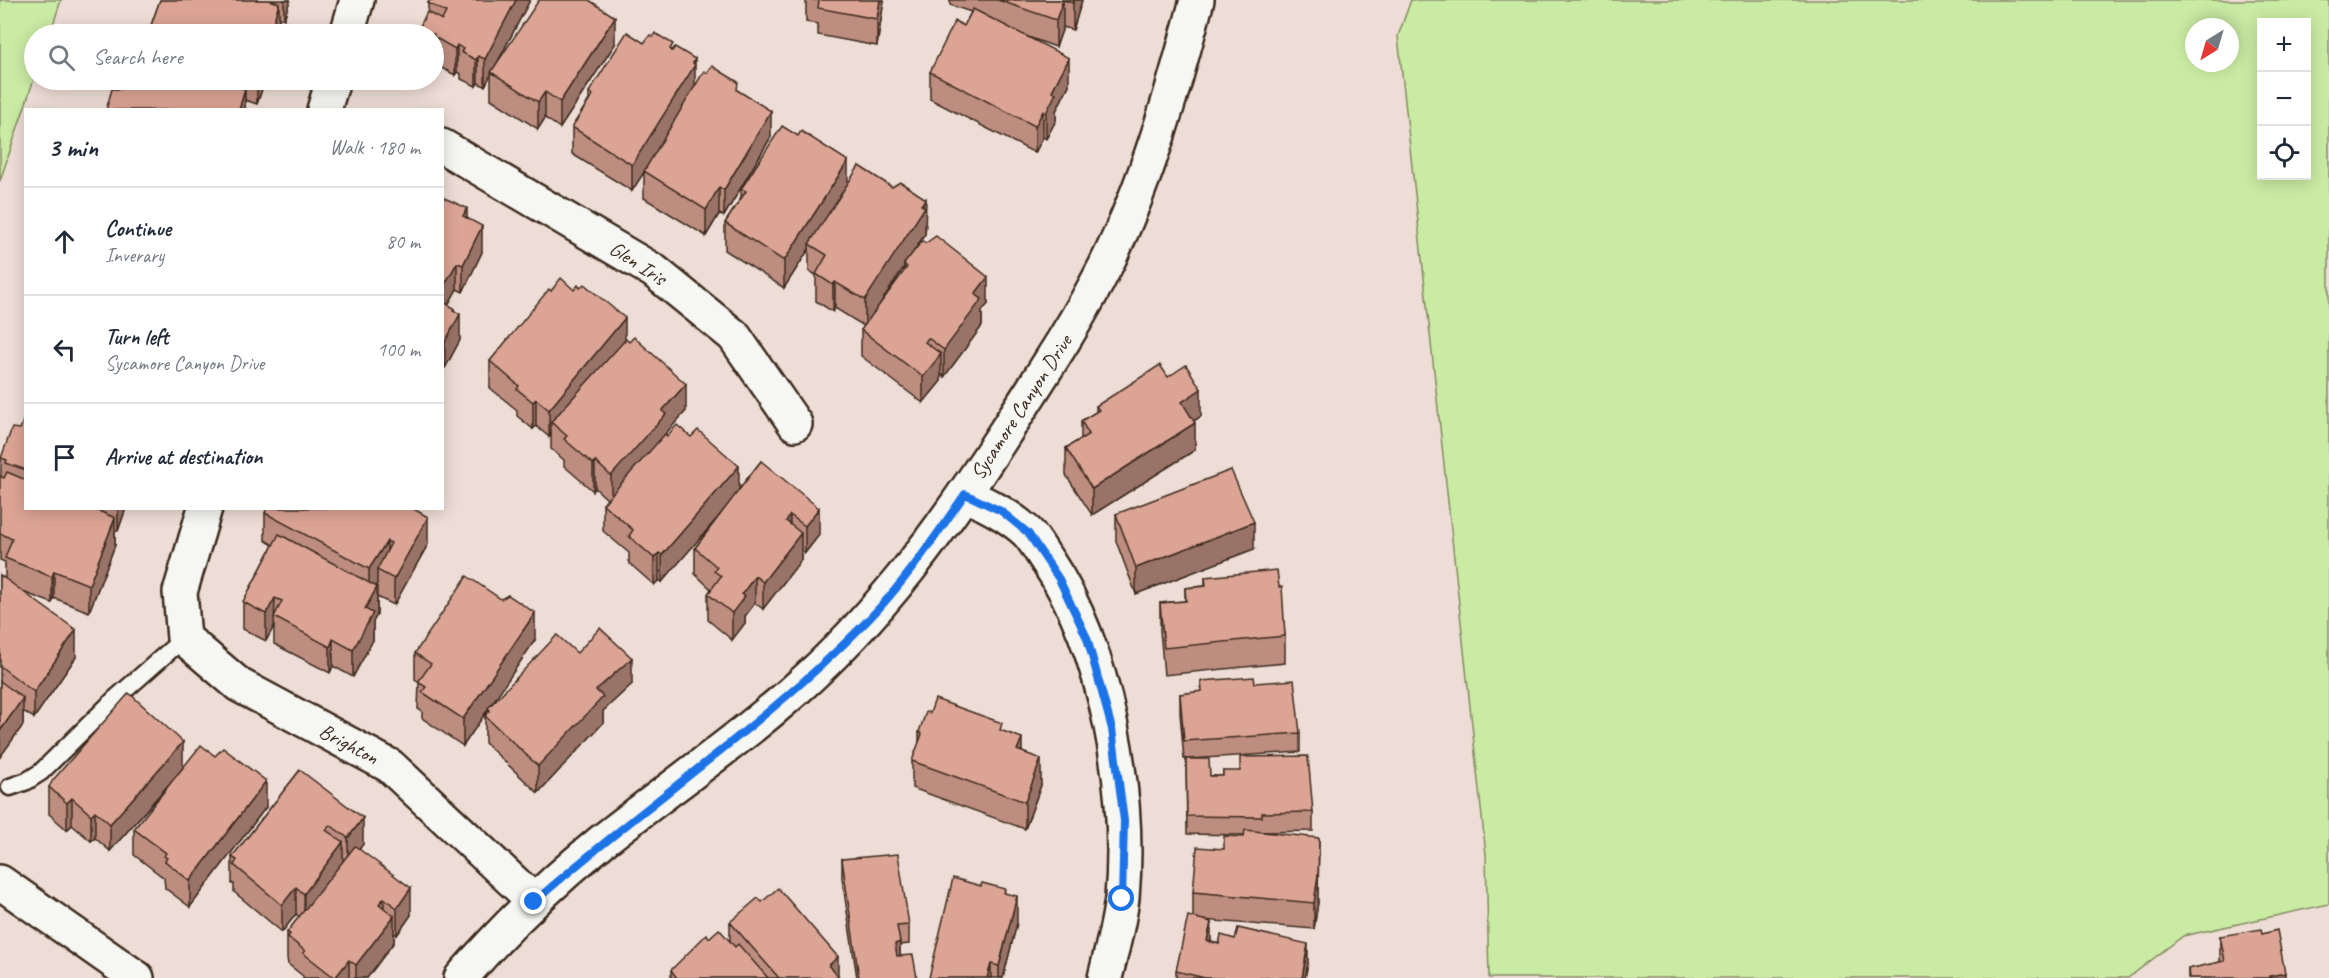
<!DOCTYPE html>
<meta charset="utf-8">
<style>
:root{--surface:#fff;--page:#f2f2f3;--text:#1f2937;--muted:#747a83;--line:#e0e1e3}
body{margin:0;font-family:Caveat,sans-serif;background:var(--page);color:var(--text)}
.controls{position:absolute;right:18px;top:18px;display:grid;overflow:hidden;border-radius:0px;box-shadow:0 3px 15px #0003}
.controls button{width:54px;height:54px;display:grid;place-items:center;padding:0;border:0;border-bottom:2px solid var(--line);background:var(--surface);color:var(--text);font:30px sans-serif}
.compass{position:absolute;left:2185px;top:18px;width:54px;height:54px;border-radius:50%;background:var(--surface);box-shadow:0 3px 15px #0003;rotate:217deg}
.stop{position:absolute;width:18px;height:18px;margin:-14px;border:4px solid #1a73e8;border-radius:50%;background:#fff}
.stop.end{background:#1a73e8;border-color:#fff;box-shadow:0 2px 6px #0008}
.list{margin:0;padding:0;list-style:none}
h2{display:flex;justify-content:space-between;align-items:center;height:78px;margin:0;padding:0 24px;font-size:26px}
h2 small{font-size:20px;font-weight:400;color:var(--muted)}
.list li{display:grid;grid-template-columns:39px 1fr auto;gap:18px;align-items:center;box-sizing:border-box;height:108px;padding:0 24px;border-top:2px solid var(--line)}
.list b{display:block;font-size:22px;white-space:nowrap}
.list p{margin:0;font-size:20px;white-space:nowrap;color:var(--muted)}
.list em{font-size:20px;font-style:normal;color:var(--muted)}
.icon{flex:none;width:33px;height:33px;fill:none;stroke:currentColor;stroke-width:2;stroke-linecap:round;stroke-linejoin:round}
.map{position:relative;flex:none;width:2329px;height:978px;overflow:hidden}
.search{position:absolute;background:var(--surface);box-shadow:0 3px 15px #0003;left:24px;top:24px;width:420px;height:66px;display:flex;align-items:center;gap:15px;box-sizing:border-box;padding:0 21px;border-radius:33px;color:var(--muted);font-size:22px}
.panel{position:absolute;background:var(--surface);box-shadow:0 3px 15px #0003;left:24px;top:108px;width:420px;height:402px;border-radius:0px}
.map>svg:first-child{display:block}
</style>
<div class="map">
<svg width="2329" height="978" viewBox="0 0 2329 978">
<rect width="100%" height="100%" fill="#eeddd6"/>
<filter id="ink" filterUnits="userSpaceOnUse"><feTurbulence type="fractalNoise" baseFrequency=".0167" numOctaves="2"/><feDisplacementMap in="SourceGraphic" scale="12" xChannelSelector="R" yChannelSelector="G"/><feConvolveMatrix kernelMatrix="1 2 1 2 8 2 1 2 1" color-interpolation-filters="sRGB"/></filter>
<g filter="url(#ink)">
<!-- green -->
<g fill="#caeba4" stroke="#828a61" stroke-width="1.5" fill-rule="evenodd">
<path d="M0,0H61L50,34H34V79L0,181Z"/>
<path d="M1411,0H2329V904L2183,936L2128,978H1489L1486,855L1398,36ZM2262,22H2306V176H2262ZM2194,27H2230V63H2194Z"/>
</g>
<g fill="none" stroke-linecap="round" stroke-linejoin="round">
<!-- lane casing -->
<g stroke="#3b2a1e" stroke-width="21">
<path id="lane" d="M10,787L27,781L41,772L115,699L184,638"/>
</g>
<!-- street casing -->
<g stroke="#3b2a1e" stroke-width="38">
<g id="street">
<path d="M347,34L357,0"/>
<path d="M324,110L333,80"/>
<path d="M442,146L654,271L734,336L795,424"/>
<path d="M965,494C987,505 1009,515 1027,532C1035,540 1041,552 1048,562C1107,650 1131,793 1122,898C1119,925 1111,952 1105,978"/>
<path d="M205,508L180,592L184,638L239,685L390,766L534,901"/>
<path d="M0,882L137,978"/>
<path d="M461,978C503,929 551,883 601,842C665,791 733,745 794,691C880,615 942,530 1004,434C1039,379 1075,326 1105,267C1147,182 1173,91 1197,0"/>
</g>
</g>
<!-- lane -->
<use href="#lane" stroke="#f6f6f2" stroke-width="16"/>
<!-- street -->
<use href="#street" stroke="#f6f6f2" stroke-width="33"/>
</g>
<!-- wall -->
<g fill="#bd8d80" stroke="#3b2a1e" stroke-width="1.5" fill-rule="evenodd">
<path d="M160,0H290L284,19L279,17V30L278,34H148Z"/>
<path d="M530,0L495,67L615,44L560,128L545,118L538,129L491,99V73L485,86L478,83L476,86L461,79V74L457,72L455,75L434,64V34H418V30L428,13V3Z"/>
<path d="M806,0H884L877,46L818,35V24L806,22Z"/>
<path d="M950,0H1082L1073,30L1063,27L1056,47L1028,37L1069,85L1056,111V120L1046,139L1043,137L1035,153L930,99V72L964,26L971,12L950,5Z"/>
<path d="M644,43L673,50L695,87L738,91L771,137L724,216L719,214L706,236L644,198V172L632,191L572,154V127L589,100V92Z"/>
<path d="M123,80H265L257,104L245,100V110L121,89Z"/>
<path d="M848,183L926,225L925,234L912,254L988,304L982,311V326L944,377L941,374V381L923,403L861,356V330L864,326L835,308L833,312L816,301V275L809,271V249L784,288L725,250V223L741,198V189ZM904,267V272L879,306Z"/>
<path d="M442,197L467,218L482,252L463,292L457,289L448,305L454,310L460,340L445,368L442,367Z"/>
<path d="M551,291L625,339L686,411L666,433V435L739,489L761,461L819,535L805,553L801,550V560L763,609L755,603L745,616V623L732,640L708,620V594L711,589L695,574V548L717,518L662,582L659,580L654,585L629,563V553L603,531V504L607,499L595,488L593,491L564,466V460L551,449V434L549,437L536,426L533,429L517,416V410L490,388V361Z"/>
<path d="M1168,377L1201,416L1194,421L1195,450L1092,515L1066,475V448L1081,439V421L1096,412V406Z"/>
<path d="M26,414V508H126L118,531H115V545L89,612L54,598L52,603L23,592L76,657L34,718L23,711V725L0,757V575L5,579V562L0,560L1,458L20,429Z"/>
<path d="M265,513L428,544L394,605L377,597V614L373,622V640L353,677L333,666L330,673L274,644V626L266,641L243,629V602L273,545L265,540Z"/>
<path d="M1116,514L1254,549L1136,594L1116,541Z"/>
<path d="M1205,577L1279,587L1285,636V663L1164,675L1160,630V603L1185,601V588L1205,586Z"/>
<path d="M535,640L489,707L577,653L632,684L603,711V723L538,793L485,743V716L488,712V709L463,746L422,718V711L418,709L419,682L415,679V653Z"/>
<path d="M1201,681L1255,683L1300,733V752L1187,759L1210,776H1223V771L1313,812V831L1263,832L1318,902L1314,929L1203,920L1211,940V942L1308,963L1305,978H1176V971L1193,917V892L1224,849L1244,837V835L1187,834L1186,759H1184L1180,713V694L1201,692Z"/>
<path d="M1002,731L1022,751L1041,785L1025,829L912,788V761L919,744V732Z"/>
<path d="M183,767L266,807L190,907L165,888L164,878L134,855V829L175,778L110,851L95,838L91,841L72,825L67,830L49,814V787Z"/>
<path d="M300,770L363,844L359,849L411,915L397,935L394,933V942L367,978H303V976L288,964L287,958V932L299,917L296,914L282,932L234,892V884H232V857Z"/>
<path d="M842,859L909,925V944L900,945V956L917,978H857L842,878Z"/>
<path d="M1005,893L1017,923L1003,978H929Z"/>
<path d="M762,902L838,976L839,978H671V970L709,938L730,941V922Z"/>
<path d="M2262,934L2285,978H2188V969L2220,962V936Z"/>
</g>
<!-- shaded-wall -->
<g fill="#9a7368" stroke="#3b2a1e" stroke-width="1.5">
<path d="M284,0H290L284,19Z"/>
<path d="M516,0H530L485,86V59Z"/>
<path d="M880,0H884L877,46V19Z"/>
<path d="M1063,0V27L1056,47V20Z"/>
<path d="M1074,0H1082L1073,30V3Z"/>
<path d="M279,3V30L278,34H270Z"/>
<path d="M615,17V44L560,128V102Z"/>
<path d="M457,45V72L455,75V49Z"/>
<path d="M478,56V83L476,86V60Z"/>
<path d="M1069,58V85L1056,111V120L1046,139V113L1052,91Z"/>
<path d="M695,59V92L632,191V165Z"/>
<path d="M257,80H265L257,104Z"/>
<path d="M245,89V110H239Z"/>
<path d="M545,92V118L538,129V102Z"/>
<path d="M771,111V137L724,216V190Z"/>
<path d="M1043,111V137L1035,153V126Z"/>
<path d="M848,161V188L809,244V249L784,288V261Z"/>
<path d="M719,187V214L706,236V210Z"/>
<path d="M926,199L925,234L905,265L904,264V267L865,327V300Z"/>
<path d="M467,208V235L463,216Z"/>
<path d="M482,226V252L463,292V265Z"/>
<path d="M457,263V289L445,310V284Z"/>
<path d="M988,277V304L982,311V326L944,377V350L975,294Z"/>
<path d="M835,282V308L833,312V285Z"/>
<path d="M454,308V325L460,314V340L445,368V342Z"/>
<path d="M625,318V345L551,422V434L549,437V410Z"/>
<path d="M941,354V381L923,403V377Z"/>
<path d="M686,384V411L666,433V441L611,502V476L662,411Z"/>
<path d="M1201,389V416L1182,429V402Z"/>
<path d="M536,399V426L533,429V402Z"/>
<path d="M1195,423V450L1092,515V489Z"/>
<path d="M595,461V488L593,491V464Z"/>
<path d="M739,466V493L662,582V555Z"/>
<path d="M118,508H126L118,531Z"/>
<path d="M819,508V535L805,553V526Z"/>
<path d="M790,515V542L786,521Z"/>
<path d="M428,517V544L394,605V579Z"/>
<path d="M115,518V545L89,612V585Z"/>
<path d="M1254,522V549L1136,594V568Z"/>
<path d="M801,533V560L763,609V582Z"/>
<path d="M387,541V567L377,570V584L369,596V569Z"/>
<path d="M659,553V580L654,585V558Z"/>
<path d="M54,571V598L52,603V577Z"/>
<path d="M755,576V603L745,616V623L732,640V613L742,594Z"/>
<path d="M377,587V614L373,622V640L353,677V650L365,609Z"/>
<path d="M275,598L274,626L266,641V614Z"/>
<path d="M535,613V640L463,746V719Z"/>
<path d="M76,630V657L34,718V692Z"/>
<path d="M333,639V666L330,673V647Z"/>
<path d="M632,658V684L603,711V723L538,793V766L596,690Z"/>
<path d="M23,698V725L0,757V731Z"/>
<path d="M1022,738V764L1017,750Z"/>
<path d="M183,742V768L110,851V824Z"/>
<path d="M1041,759V785L1025,829V802Z"/>
<path d="M266,781V807L190,907V881Z"/>
<path d="M72,798V825L67,830V803Z"/>
<path d="M95,811V838L91,841V815Z"/>
<path d="M363,818V844L348,865V838Z"/>
<path d="M1319,838L1318,902L1314,929V903Z"/>
<path d="M343,842V868L304,920V894Z"/>
<path d="M296,887V914L282,932V905Z"/>
<path d="M411,888V915L397,935V908Z"/>
<path d="M1017,896V923L1003,978H999V966Z"/>
<path d="M384,898V925L379,904Z"/>
<path d="M394,916V942L367,978H356V965Z"/>
<path d="M1211,922V940L1207,960V941Z"/>
<path d="M900,942V961L895,962V944Z"/>
<path d="M1308,944V963L1305,978H1302Z"/>
<path d="M838,957V976L836,978L829,965Z"/>
<path d="M349,960V978H335Z"/>
<path d="M991,964V978H987Z"/>
<path d="M2285,973V978H2269V976Z"/>
</g>
<!-- building -->
<g fill="#dca495" stroke="#3b2a1e" stroke-width="1.5">
<path d="M160,0H269L279,3L270,34H148Z"/>
<path d="M430,0H516L485,59L478,56L476,60L461,52L463,49L457,45L455,49L434,37V34H428L418,30L427,12L442,20L446,12L428,3Z"/>
<path d="M539,0H589L615,17L560,102L545,92L538,102L491,72Z"/>
<path d="M819,0H880L877,19L818,8Z"/>
<path d="M998,0H1063L1056,20Z"/>
<path d="M1064,0H1074L1073,3Z"/>
<path d="M973,9L1069,58L1052,91L1056,93L1046,113L1043,111L1035,126L930,72L955,21L964,26Z"/>
<path d="M627,32L644,43L650,35L653,37L655,33L673,44L670,49L672,51L675,47L695,59L693,63L695,65L632,165L572,127L593,95L589,92Z"/>
<path d="M712,66L738,82L737,90L771,111L724,190L719,187L706,210L644,171L704,71L707,73Z"/>
<path d="M123,80H218V81L245,89L239,110H106L112,89H121Z"/>
<path d="M782,126L798,136L801,131L848,161L784,261L725,223L746,191L741,189Z"/>
<path d="M859,166L892,187L900,182L926,199L921,205L925,207L865,300L835,282L833,285L816,274L827,255L809,244Z"/>
<path d="M442,197L467,208L463,216L482,226L463,265L457,263L445,284L442,283Z"/>
<path d="M936,236L988,277L975,294L982,299L944,350L928,338L925,342L941,354L923,377L861,330L907,267L904,264L922,241L926,243Z"/>
<path d="M561,278L574,290L578,285L580,288L584,284L625,318L549,410L536,399L533,402L517,389L519,386L490,361L549,289L551,291Z"/>
<path d="M442,301L454,308L453,310L460,314L445,342L442,341Z"/>
<path d="M634,337L686,384L662,411L666,414L611,476L595,461L593,464L564,439L567,436L551,422L626,339L629,342Z"/>
<path d="M1160,365L1168,377L1186,365L1201,389L1182,402L1195,423L1092,489L1066,448L1089,434L1081,421L1099,410L1096,406Z"/>
<path d="M26,414V470L6,463L7,460L1,458L12,428L20,429Z"/>
<path d="M677,425L691,437L698,430L739,466L662,555L659,553L654,558L629,536L633,530L603,504L665,434L667,436Z"/>
<path d="M761,461L819,508L805,526L790,515L786,521L801,533L763,582L755,576L742,594L745,596L732,613L708,594L721,576L714,571L717,567L695,548Z"/>
<path d="M1231,470L1254,522L1136,568L1116,514Z"/>
<path d="M7,472L26,480V508H92L115,518L89,585L54,571L52,577L5,558L12,539L0,533V476L4,478Z"/>
<path d="M267,508H412L428,517L394,579L377,570L391,543L387,541L369,569L265,513Z"/>
<path d="M279,534L377,587L365,609L373,613L353,650L333,639L330,647L274,617L282,601L275,598L266,614L243,602Z"/>
<path d="M1277,570L1279,587H1282L1285,636L1164,648L1160,603L1186,601L1185,588L1206,586L1205,577Z"/>
<path d="M0,575L76,630L34,692L0,666Z"/>
<path d="M467,576L501,599L508,595L535,613L463,719L422,692L426,687L418,682L431,664L415,653Z"/>
<path d="M600,628L632,658L596,690L603,697L538,766L485,716L490,710L488,708L557,635L577,653Z"/>
<path d="M1254,677L1255,683L1294,680L1300,733L1184,741L1180,694L1202,691L1201,681Z"/>
<path d="M0,681L23,698L0,731Z"/>
<path d="M129,693L183,742L110,824L95,811L91,815L72,798L67,803L49,787L53,780Z"/>
<path d="M935,699L1002,723L1000,730L1022,738L1017,750L1041,759L1025,802L912,761L922,734L919,732L926,712L930,713Z"/>
<path d="M201,745L215,756L223,748L266,781L190,881L165,861L167,858L164,856L166,853L134,829Z"/>
<path d="M1308,756L1313,812L1262,813V817L1187,816L1186,759H1209L1210,776H1223V771H1240V757Z"/>
<path d="M300,770L363,818L348,838L330,825L326,830L343,842L304,894L296,887L282,905L234,865L237,860L232,857Z"/>
<path d="M1245,830L1319,838L1318,875L1314,903L1193,892L1197,847L1224,849V836L1244,837Z"/>
<path d="M355,846L411,888L397,908L384,898L379,904L394,916L356,965L349,960L335,978L303,953L305,951L288,937L290,934L287,932Z"/>
<path d="M898,854L909,925L897,926L900,942L895,944L897,956L913,955L917,978H859L842,859Z"/>
<path d="M953,878L981,886L982,883L1005,889L1004,893L1017,896L999,966L991,964L987,978H929Z"/>
<path d="M778,888L838,957L829,965L839,978H779L730,922L758,898L762,902Z"/>
<path d="M1188,916L1211,922L1207,941L1219,944L1221,935L1235,939L1238,928L1308,944L1302,978H1205L1176,971Z"/>
<path d="M719,929L735,947L738,944L768,978H677L671,970L707,934L709,938Z"/>
<path d="M2261,929L2262,934L2277,930L2285,973L2269,976V978H2189L2188,969L2225,961L2220,936Z"/>
</g>
</g>
<g fill="none" stroke-linecap="round" stroke-linejoin="round" filter="url(#ink)">
<!-- route -->
<path stroke="#1a73e8" stroke-width="8" d="M534,902C643,805 766,725 868,620C905,582 935,537 965,494L1001,511L1028,533L1059,579L1087,638L1112,729L1124,821L1122,899"/>
</g>
<g text-anchor="middle" dominant-baseline="central" stroke-width="4.5" stroke-linejoin="round" paint-order="stroke">
<!-- street labels -->
<g font-size="21" fill="#3b2a1e" stroke="#f6f6f2">
<text transform="translate(638 263) rotate(33)">Glen Iris</text>
<text transform="translate(1021 407) rotate(-57)">Sycamore Canyon Drive</text>
<text transform="translate(349 744) rotate(28)">Brighton</text>
</g>
</g>
</svg>
<div class="controls">
<button>+</button>
<button>−</button>
<button><svg class="icon" aria-label="locate" viewBox="0 0 24 24"><circle cx="12" cy="12" r="6"/><path d="M12 2v4M12 18v4M2 12h4M18 12h4"/></svg></button>
</div>
<svg class="compass" viewBox="-18 -18 36 36"><path d="M0-13l5 13h-10z" fill="#e53935"/><path d="M0 13l5-13h-10z" fill="#747a83"/></svg>
<div class="stop" style="left:1122px;top:899px"></div>
<div class="stop end" style="left:534px;top:902px"></div>
<div class="search"><svg class="icon" aria-label="search" viewBox="0 0 24 24"><circle cx="10" cy="10" r="6"/><path d="M15 15l6 6"/></svg>Search here</div>
<section class="panel">
<h2>3 min<small>Walk · 180 m</small></h2>
<ul class="list">
<li><svg class="icon" aria-label="ahead" viewBox="0 0 24 24"><path d="M12 20V5M6 11l6-6 6 6"/></svg><div><b>Continue</b><p>Inverary</p></div><em>80 m</em></li>
<li><svg class="icon" aria-label="left" viewBox="0 0 24 24"><path d="M17 20v-9H6M10 6l-5 5 5 5"/></svg><div><b>Turn left</b><p>Sycamore Canyon Drive</p></div><em>100 m</em></li>
<li><svg class="icon" aria-label="arrive" viewBox="0 0 24 24"><path d="M6 21V4h12l-3 4 3 4H6"/></svg><div><b>Arrive at destination</b></div></li>
</ul>
</section>
</div>
